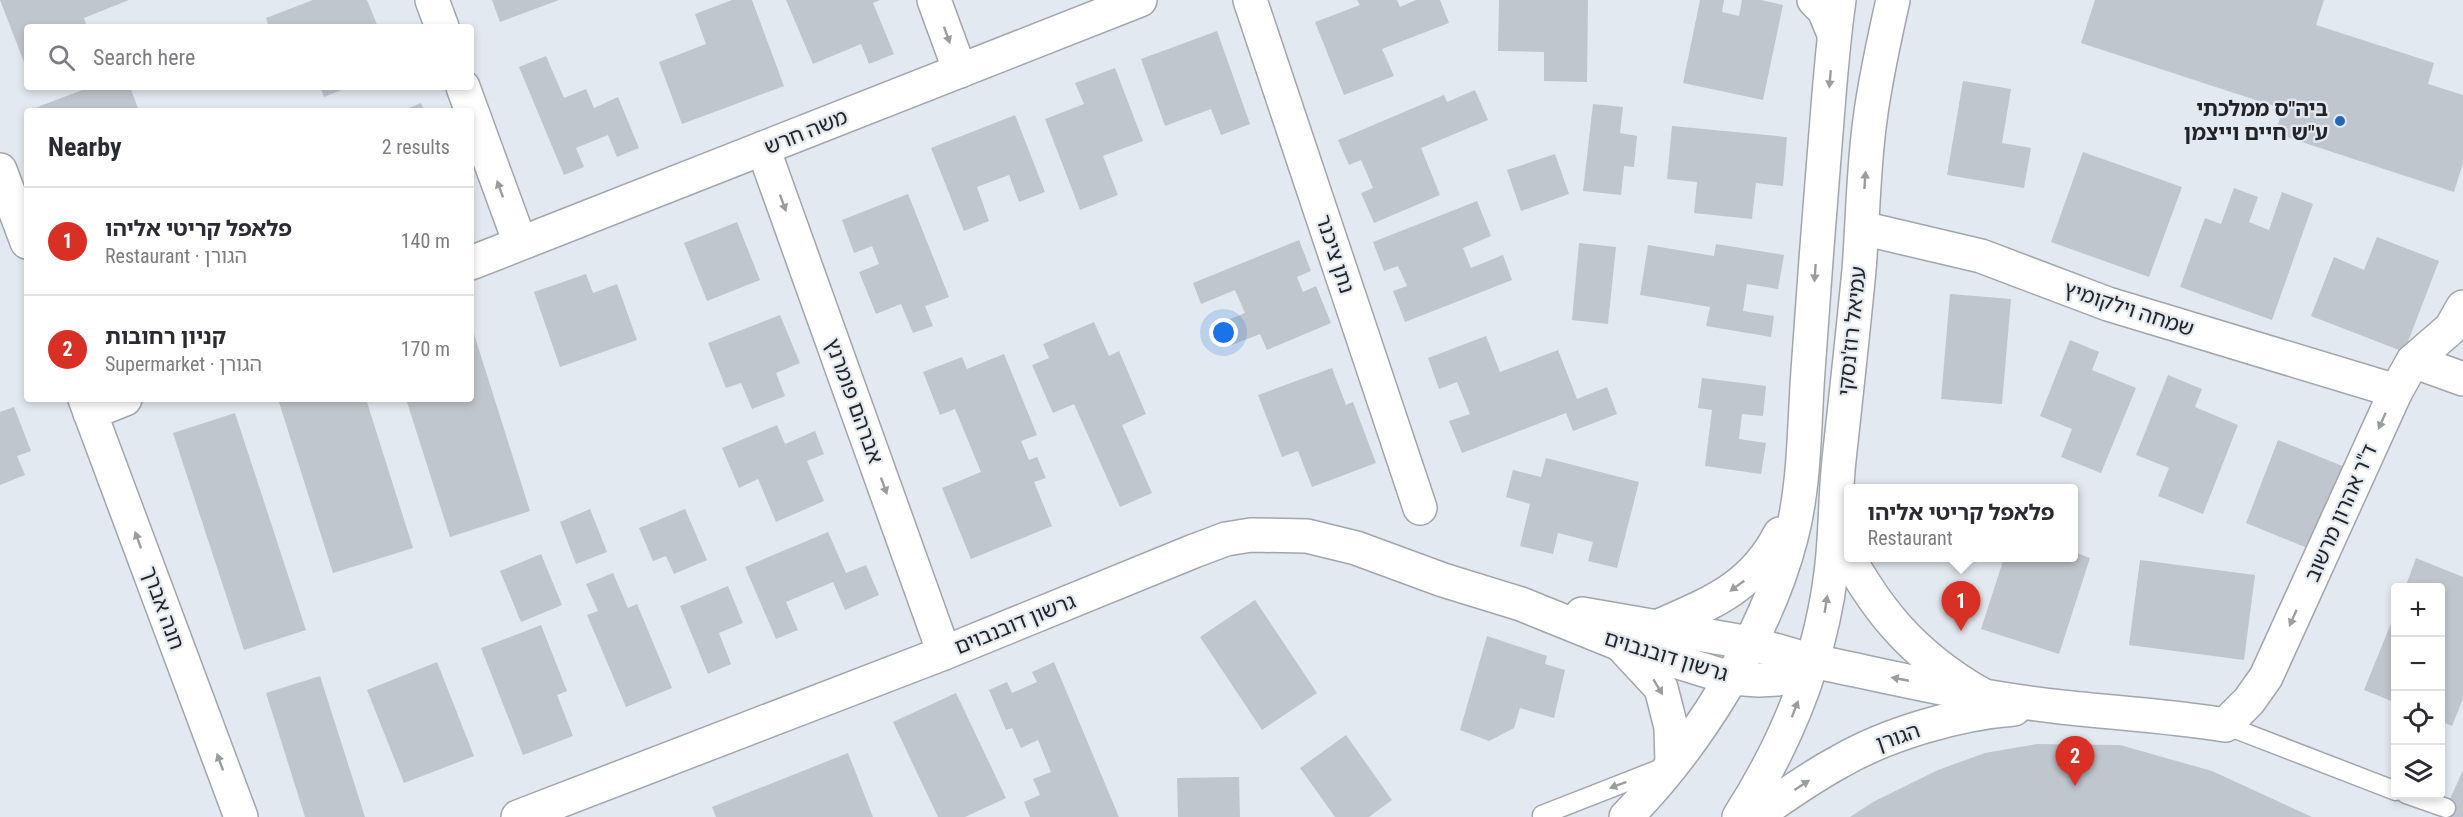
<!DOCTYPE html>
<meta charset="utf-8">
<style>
:root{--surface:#fff;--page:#f7f7f7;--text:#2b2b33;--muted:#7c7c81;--line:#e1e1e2;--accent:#d93025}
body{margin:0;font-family:"Roboto Condensed","Noto Sans Hebrew",sans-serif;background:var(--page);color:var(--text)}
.controls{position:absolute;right:18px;bottom:18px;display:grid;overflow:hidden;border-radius:6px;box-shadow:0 3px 9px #0003}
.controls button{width:54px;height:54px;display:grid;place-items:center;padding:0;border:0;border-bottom:2px solid var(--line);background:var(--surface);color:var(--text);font:30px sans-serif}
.you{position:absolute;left:1224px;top:333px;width:21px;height:21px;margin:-15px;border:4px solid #fff;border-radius:50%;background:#1a73e8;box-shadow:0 0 0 9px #1a73e833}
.badge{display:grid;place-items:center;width:39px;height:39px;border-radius:50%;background:var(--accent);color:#fff;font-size:20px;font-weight:700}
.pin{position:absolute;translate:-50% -50px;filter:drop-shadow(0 2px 3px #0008)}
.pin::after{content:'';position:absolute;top:32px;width:21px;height:18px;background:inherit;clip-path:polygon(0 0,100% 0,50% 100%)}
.popup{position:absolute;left:1844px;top:484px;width:234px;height:78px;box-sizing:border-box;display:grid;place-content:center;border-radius:6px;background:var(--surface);filter:drop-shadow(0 2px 4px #0005);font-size:20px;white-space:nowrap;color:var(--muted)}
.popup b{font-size:22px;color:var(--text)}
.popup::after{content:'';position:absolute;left:50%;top:100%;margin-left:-12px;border:12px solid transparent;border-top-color:var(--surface)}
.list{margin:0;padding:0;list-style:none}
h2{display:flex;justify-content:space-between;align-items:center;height:78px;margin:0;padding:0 24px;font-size:26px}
h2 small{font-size:20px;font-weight:400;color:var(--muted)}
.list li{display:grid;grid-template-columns:39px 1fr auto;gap:18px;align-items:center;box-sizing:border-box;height:108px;padding:0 24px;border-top:2px solid var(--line)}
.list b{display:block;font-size:22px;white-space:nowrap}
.list p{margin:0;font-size:20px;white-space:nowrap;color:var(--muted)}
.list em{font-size:20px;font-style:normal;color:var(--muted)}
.icon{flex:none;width:33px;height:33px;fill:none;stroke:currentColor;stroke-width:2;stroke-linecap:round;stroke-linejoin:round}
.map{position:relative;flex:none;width:2463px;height:817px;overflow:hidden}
.search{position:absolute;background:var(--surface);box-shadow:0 3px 9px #0003;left:24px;top:24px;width:450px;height:66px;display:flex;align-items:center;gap:15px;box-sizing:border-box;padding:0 21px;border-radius:6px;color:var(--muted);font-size:22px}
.panel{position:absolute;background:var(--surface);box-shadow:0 3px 9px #0003;left:24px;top:108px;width:450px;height:294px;border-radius:6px}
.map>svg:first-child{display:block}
</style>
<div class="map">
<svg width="2463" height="817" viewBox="0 0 2463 817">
<rect width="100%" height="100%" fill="#e3e9f0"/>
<!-- building -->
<g fill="#c0c6cd">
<path d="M0,0H129L84,18L87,27H27V70Z"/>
<path d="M313,0H367L378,27H269L266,18Z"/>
<path d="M492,0H559L500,22Z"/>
<path d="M732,0H752L784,86L682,124L659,62L706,44L695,14Z"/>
<path d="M786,0H880L873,3L894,54L869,64L861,44L813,64Z"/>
<path d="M1357,0H1397L1400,7L1416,0H1440L1449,23L1382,49L1394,76L1344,95L1315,22L1360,5Z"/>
<path d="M1499,0H1588L1587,82L1544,81V52L1498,51Z"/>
<path d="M1700,0H1724L1722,12L1739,16L1742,0H1761L1783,5L1763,100L1683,83Z"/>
<path d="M2095,0H2324L2316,25L2434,63L2428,84L2463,95V163L2454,192L2275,133L2283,109L2081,43Z"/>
<path d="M1217,31L1250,124L1221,135L1211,109L1165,126L1141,59Z"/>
<path d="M546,56L564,98L586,89L594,108L618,97L639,148L617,157L608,135L576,148L584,167L564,175L519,67Z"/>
<path d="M1115,68L1143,141L1103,156L1118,195L1080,210L1045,119L1084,104L1075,83Z"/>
<path d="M1963,81L2011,89L2002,143L2031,148L2024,188L1947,175Z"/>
<path d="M90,87H130L139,111H36L35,108Z"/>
<path d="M320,87H349L324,97Z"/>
<path d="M1475,90L1488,120L1421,148L1440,195L1374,223L1361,193L1373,188L1361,160L1349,165L1338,140L1444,95L1447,102Z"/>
<path d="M421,103L424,111H402Z"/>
<path d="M1593,104L1623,107L1620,133L1637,136L1634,167L1624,166L1621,195L1583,191Z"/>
<path d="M1015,115L1045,192L1019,202L1009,175L977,187L989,221L964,231L931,148Z"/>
<path d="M1672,126L1787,137L1783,186L1756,183L1752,219L1694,213L1697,182L1667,179Z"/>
<path d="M2083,152L2182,187L2149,277L2051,242Z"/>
<path d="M1555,154L1569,194L1521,211L1507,170Z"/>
<path d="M2234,188L2258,197L2249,222L2269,230L2282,192L2313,204L2272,320L2180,287L2205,218L2221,224Z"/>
<path d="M908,194L949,297L925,306L933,326L913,333L901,304L876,314L859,272L879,264L872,246L854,253L842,220Z"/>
<path d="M1477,201L1491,236L1463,248L1471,268L1503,255L1512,280L1405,322L1393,291L1407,286L1398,266L1384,271L1373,242Z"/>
<path d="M737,222L760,280L707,301L684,243Z"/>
<path d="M2377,237L2439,261L2404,352L2311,316L2334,257L2364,270Z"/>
<path d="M1299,240L1311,271L1297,277L1303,292L1316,286L1331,323L1267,350L1260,334L1232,345L1223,322L1245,313L1235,290L1201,304L1193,283Z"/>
<path d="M1579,243L1616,247L1608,324L1572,320Z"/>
<path d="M1716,244L1784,255L1778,289L1747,284L1743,311L1774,316L1771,337L1706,326L1710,307L1640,295L1648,245L1714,256Z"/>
<path d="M586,274L593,293L617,284L637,340L560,367L534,292Z"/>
<path d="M1950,294L2011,299L2002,404L1941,399Z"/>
<path d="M780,315L800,363L776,373L785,396L752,409L741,383L726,388L708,343Z"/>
<path d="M1094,322L1109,356L1119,351L1146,414L1122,425L1152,493L1120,507L1074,404L1053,413L1032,365L1049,358L1043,344Z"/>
<path d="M474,334L530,511L450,537L406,399H471V335Z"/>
<path d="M1486,336L1500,372L1558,350L1577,399L1607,387L1617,414L1573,431L1566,413L1462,453L1449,421L1470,414L1457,382L1439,389L1428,358Z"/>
<path d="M2070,340L2099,352L2092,370L2136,388L2101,473L2061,457L2072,429L2040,416Z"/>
<path d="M1004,354L1037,435L1021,441L1029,460L1037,457L1046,478L1034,482L1052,526L971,559L942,488L981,472L955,409L940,415L923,372L962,357L967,369Z"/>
<path d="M1332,368L1346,405L1353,402L1376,463L1312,487L1298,451L1282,457L1258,395Z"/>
<path d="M2168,375L2202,389L2195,407L2238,425L2203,514L2158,496L2169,468L2136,455Z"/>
<path d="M1702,378L1766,386L1763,416L1742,414L1739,439L1766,443L1761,474L1705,466L1712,410L1698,408Z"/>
<path d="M278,399H366L413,548L333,573Z"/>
<path d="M14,407L31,451L17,456L25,475L0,485V412Z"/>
<path d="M235,413L306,630L244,650L173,433Z"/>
<path d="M777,425L785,444L815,431L824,454L807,461L824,501L776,522L758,479L739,488L722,448Z"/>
<path d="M2278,440L2350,469L2317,552L2246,523Z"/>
<path d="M1546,458L1639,482L1617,568L1588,561L1593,542L1558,533L1553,554L1520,546L1530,504L1506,497L1513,470L1541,477Z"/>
<path d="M590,509L607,552L576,564L560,522Z"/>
<path d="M685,509L707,560L674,574L666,556L653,561L639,528Z"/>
<path d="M828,532L846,573L866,565L879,595L845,610L833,582L786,602L798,630L776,639L745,567Z"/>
<path d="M2074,552L2090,558L2059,654L1981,629L2004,558H2074Z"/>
<path d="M541,554L562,605L521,622L500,571Z"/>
<path d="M2416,558L2463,577V699L2452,726L2440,721V588H2405Z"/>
<path d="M2140,560L2255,575L2244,660L2129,645Z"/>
<path d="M613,573L628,608L637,604L672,688L626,707L587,615L598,611L586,584Z"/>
<path d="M728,586L743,623L719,633L731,664L708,674L680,606Z"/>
<path d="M1255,600L1317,693L1262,730L1200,637Z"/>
<path d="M2396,611V703L2364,690Z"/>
<path d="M541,625L567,691L557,695L573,736L523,755L481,648Z"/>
<path d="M1487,636L1547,656L1545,664L1565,670L1554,718L1520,708L1514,728L1489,741L1460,730Z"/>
<path d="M437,662L474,756L404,783L367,690Z"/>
<path d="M1054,662L1119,817H1030L1024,802L1040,795L1033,779L1051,772L1038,740L1021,748L1012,728L1006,730L989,690L1007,682L1012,693L1037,682L1032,672Z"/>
<path d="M320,676L365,817H305L266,693Z"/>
<path d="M956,693L1006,798L965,817H938L893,722Z"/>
<path d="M1346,735L1392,800L1369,817H1335L1300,768Z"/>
<path d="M2037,744L2120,745L2212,771L2312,817H1850L1873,802L1938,770L1985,753Z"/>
<path d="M848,753L873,817H716L712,807Z"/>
<path d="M2463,770V817H2441L2446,808Z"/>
<path d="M1239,777L1240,817H1178L1177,778Z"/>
</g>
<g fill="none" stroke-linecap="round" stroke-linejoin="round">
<!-- lane casing -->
<g stroke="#a1a6ad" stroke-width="21">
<g id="lane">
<path d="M2225,725L2396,791"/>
<path d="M2406,794L2446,808"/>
<path d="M1542,815L1662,768"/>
</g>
</g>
<!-- street casing -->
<g stroke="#a1a6ad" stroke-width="36">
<g id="street">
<path d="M432,0L442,27"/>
<path d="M934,0L960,71"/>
<path d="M1250,0L1420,508"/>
<path d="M1814,0L1824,10L1834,34"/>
<path d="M463,87L520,243"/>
<path d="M763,148L944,653"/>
<path d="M0,170L27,242"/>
<path d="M1862,228L1981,256L2108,304L2396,391"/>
<path d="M471,263L1140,0"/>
<path d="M2413,361L2463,379"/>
<path d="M85,399L241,817"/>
<path d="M90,413L125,399"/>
<path d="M1813,661C1895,678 1977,698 2061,707C2116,713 2170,716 2225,725L2249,701L2266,677L2396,391L2413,361L2451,328L2463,307"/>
<path d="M1754,817C1782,798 1809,778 1839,762C1887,734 1959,713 2014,709"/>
</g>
</g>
<!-- secondary casing -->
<g stroke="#a1a6ad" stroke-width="36">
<g id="secondary">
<path d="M1835,532C1872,606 1911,655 1984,696"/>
<path d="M1582,614L1750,643L1813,661"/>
<path d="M1659,626C1711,603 1752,588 1780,534"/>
<path d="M1621,645L1661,688L1671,727L1672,764"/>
<path d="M518,817L944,653L1194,551L1226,539L1251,535L1307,536L1356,548L1443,580L1521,604L1620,644L1730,678L1759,680L1777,679L1795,674L1813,661"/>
<path d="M1626,817C1696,747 1766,635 1791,538C1805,485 1804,426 1808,371C1813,296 1819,220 1825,145C1829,96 1832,48 1839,0"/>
<path d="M1739,817C1787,742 1820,661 1831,573C1836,535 1835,497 1839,460C1846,396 1853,333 1859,270C1863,220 1863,170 1870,120C1875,80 1884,40 1893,0"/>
</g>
</g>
<!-- lane -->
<use href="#lane" stroke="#fff" stroke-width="18"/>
<!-- street -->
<use href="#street" stroke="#fff" stroke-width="33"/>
<!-- secondary -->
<use href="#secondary" stroke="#fff" stroke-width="33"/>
</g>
<!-- one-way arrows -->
<defs><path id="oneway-solid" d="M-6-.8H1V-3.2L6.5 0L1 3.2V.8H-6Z" transform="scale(1.5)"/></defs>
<g fill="#9b9c9d">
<use href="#oneway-solid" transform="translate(947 35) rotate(70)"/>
<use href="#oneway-solid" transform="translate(1830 79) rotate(95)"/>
<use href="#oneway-solid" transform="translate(1865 180) rotate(-86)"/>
<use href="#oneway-solid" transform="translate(500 189) rotate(-110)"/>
<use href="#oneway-solid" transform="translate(783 203) rotate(70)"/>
<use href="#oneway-solid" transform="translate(1815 273) rotate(94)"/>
<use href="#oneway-solid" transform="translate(2382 421) rotate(114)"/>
<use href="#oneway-solid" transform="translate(884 486) rotate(70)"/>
<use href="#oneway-solid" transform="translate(138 540) rotate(-110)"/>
<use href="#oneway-solid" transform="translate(1737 586) rotate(144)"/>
<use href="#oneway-solid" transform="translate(1826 604) rotate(-81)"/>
<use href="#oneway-solid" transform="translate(2293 618) rotate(114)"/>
<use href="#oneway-solid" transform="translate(1900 679) rotate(-169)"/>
<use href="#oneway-solid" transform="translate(1658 687) rotate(59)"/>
<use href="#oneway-solid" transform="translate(1795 709) rotate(-69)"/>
<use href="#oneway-solid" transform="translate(220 762) rotate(-110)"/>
<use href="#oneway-solid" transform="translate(1618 785) rotate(159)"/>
<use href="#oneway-solid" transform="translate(1802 785) rotate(-33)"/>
</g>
<!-- markers -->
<circle fill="#2269b9" stroke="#e3e9f0" stroke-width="2" cx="2340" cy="121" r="6"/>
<g text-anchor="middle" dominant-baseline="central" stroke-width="4.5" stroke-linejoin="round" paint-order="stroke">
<!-- poi labels -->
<g font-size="21" font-weight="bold" fill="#212326" stroke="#e3e9f0" text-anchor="end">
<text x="2328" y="109">ביה"ס ממלכתי<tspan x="2328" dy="24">ע"ש חיים וייצמן</tspan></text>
</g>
<!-- street labels -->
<g font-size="21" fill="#212326" stroke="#e3e9f0">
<text transform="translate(806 132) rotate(-22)">משה חרש</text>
<text transform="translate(1335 254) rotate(72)">נתן ציכנר</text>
<text transform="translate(2129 309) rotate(18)">שמחה וילקומיץ</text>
<text transform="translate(1852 331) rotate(-84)">עמיאל רוז'נסקי</text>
<text transform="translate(854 401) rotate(70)">אברהם פומרנץ</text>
<text transform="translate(2341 513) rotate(-66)">ד"ר אהרון מרשוב</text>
<text transform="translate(163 608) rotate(70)">חנה אברך</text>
<text transform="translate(1015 624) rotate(-22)">גרשון דובנבוים</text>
<text transform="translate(1666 656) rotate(17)">גרשון דובנבוים</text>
<text transform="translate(1898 737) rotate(-19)">הגורן</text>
</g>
</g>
</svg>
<div class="controls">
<button>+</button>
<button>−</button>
<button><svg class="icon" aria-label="locate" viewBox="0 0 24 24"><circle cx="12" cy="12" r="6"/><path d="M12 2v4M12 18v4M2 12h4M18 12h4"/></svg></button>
<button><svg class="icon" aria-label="layers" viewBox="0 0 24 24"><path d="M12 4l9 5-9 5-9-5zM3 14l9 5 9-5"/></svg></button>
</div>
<div class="you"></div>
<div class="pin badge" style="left:1961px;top:631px">1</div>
<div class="popup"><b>פלאפל קריטי אליהו</b>Restaurant</div>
<div class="pin badge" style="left:2075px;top:786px">2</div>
<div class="search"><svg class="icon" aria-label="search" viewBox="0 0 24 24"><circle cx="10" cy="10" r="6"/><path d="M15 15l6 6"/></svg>Search here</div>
<section class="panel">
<h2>Nearby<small>2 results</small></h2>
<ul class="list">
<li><span class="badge">1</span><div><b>פלאפל קריטי אליהו</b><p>Restaurant · הגורן</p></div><em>140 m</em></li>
<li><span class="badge">2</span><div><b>קניון רחובות</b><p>Supermarket · הגורן</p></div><em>170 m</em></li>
</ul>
</section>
</div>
